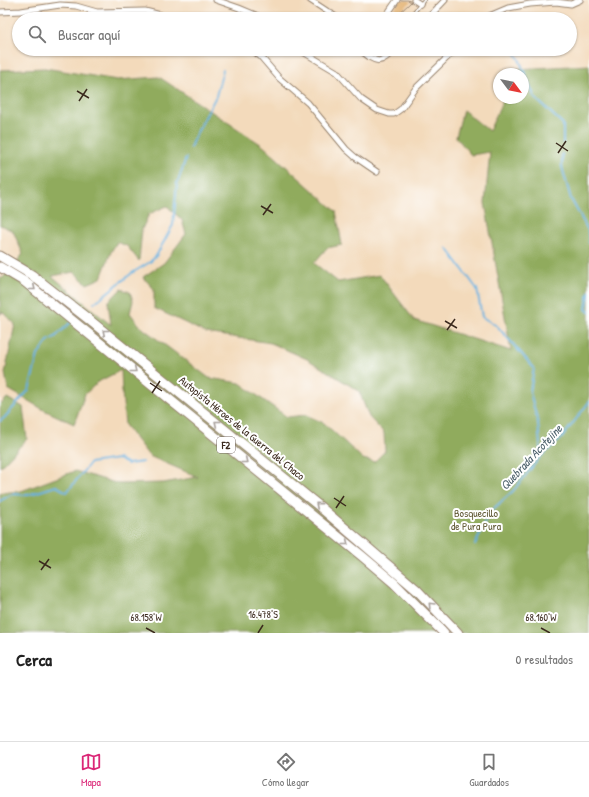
<!DOCTYPE html>
<html lang="es">
<meta charset="utf-8">
<style>
:root{--surface:#fff;--page:#f6f6f6;--text:#222;--muted:#767676;--line:#e0e0e0;--accent:#db2777}
body{margin:0;font-family:"Patrick Hand",sans-serif;background:var(--page);color:var(--text)}
.compass{position:absolute;left:493px;top:68px;width:36px;height:36px;border-radius:50%;background:var(--surface);box-shadow:0 1px 3px #0004;rotate:122deg}
.list{margin:0;padding:0;list-style:none}
h2{display:flex;justify-content:space-between;align-items:center;height:52px;margin:0;padding:0 16px;font-size:17px}
h2 small{font-size:13px;font-weight:400;color:var(--muted)}
.icon{flex:none;width:22px;height:22px;fill:none;stroke:currentColor;stroke-width:2;stroke-linecap:round;stroke-linejoin:round}
.map{position:relative;flex:none;width:589px;height:633px;overflow:hidden}
.search{position:absolute;background:var(--surface);box-shadow:0 1px 3px #0004;left:12px;right:12px;top:12px;height:44px;display:flex;align-items:center;gap:10px;box-sizing:border-box;padding:0 14px;border-radius:22px;color:var(--muted);font-size:15px}
.sheet{height:108px;background:var(--surface)}
nav{display:flex;justify-content:space-around;align-items:center;box-sizing:border-box;height:56px;border-top:1px solid var(--line);background:var(--surface);font-size:11px;color:var(--muted)}
nav a{display:grid;justify-items:center;gap:2px}
nav .on{color:var(--accent)}
.map>svg:first-child{display:block}
</style>
<div class="map">
<svg width="589" height="633" viewBox="0 0 589 633">
<rect width="100%" height="100%" fill="#fff"/>
<filter id="ink" filterUnits="userSpaceOnUse"><feTurbulence type="fractalNoise" baseFrequency=".025" numOctaves="2"/><feDisplacementMap in="SourceGraphic" scale="8" xChannelSelector="R" yChannelSelector="G"/><feConvolveMatrix kernelMatrix="1 2 1 2 8 2 1 2 1" color-interpolation-filters="sRGB"/></filter>
<filter id="wash" filterUnits="userSpaceOnUse"><feTurbulence type="fractalNoise" baseFrequency=".012" numOctaves="4" result="noise"/><feDisplacementMap in="SourceGraphic" scale="16" xChannelSelector="R" yChannelSelector="G"/><feGaussianBlur stdDeviation="0.9" result="paint"/><feColorMatrix in="noise" values="0 0 0 0 0 0 0 0 0 0 0 0 0 0 0 0 0 1.4 0 .05"/><feComposite in="paint" operator="in"/></filter>
<g filter="url(#wash)">
<rect width="100%" height="100%" fill="#f3dabb"/>
<!-- forest -->
<g fill="#90ab5d" stroke="#666a3e" fill-rule="evenodd">
<path d="M589,65V633H0V493L21,491L75,471L119,484L163,483L198,477L149,456L125,425L122,392L121,370L98,382L85,394L74,424L44,410L8,389L5,373L15,324L2,312L0,315V277L3,278L23,254L13,231L0,225V70L45,68L117,80L159,77L262,145L336,211L342,245L327,248L314,263L338,282L380,275L414,320L511,351L485,203L490,152L471,155L456,137L463,110L489,131L504,98H523V74H515L517,69ZM167,206L182,220L186,234L164,263L143,277L154,289V308L206,333L271,343L307,359L359,391L369,417L384,433L385,451L374,462L363,459L324,423L306,415L287,417L240,383L209,378L141,327L130,313L133,301L130,292L121,289L108,302L111,325L52,276L74,272L87,284L101,278L111,252L117,242L127,246L139,261L142,229L149,214Z"/>
<path d="M7,398L23,407L27,439L0,467V405Z"/>
</g>
<g fill="none" stroke-linecap="round" stroke-linejoin="round">
<!-- stream -->
<g stroke="#66b0de" stroke-width="2">
<path d="M513,49L519,59L535,98L563,124V143"/>
<path d="M190,148L193,140L216,96L223,70"/>
<path d="M562,154V167L571,199L588,230L589,244"/>
<path d="M447,248L477,289L482,317L497,326L534,368L530,392L538,423L541,456"/>
<path d="M589,292L586,309L589,312"/>
<path d="M94,303L132,273L150,262L156,256L173,225L177,184L186,158"/>
<path d="M0,421L4,418L29,390L38,355L48,341L55,337L71,322"/>
<path d="M0,501L12,494L28,495L56,486L67,492L90,463L118,459L128,464L143,462"/>
<path d="M475,545L491,511L513,491L541,456L561,439L589,402"/>
</g>
</g>
<g id="blocks">
<!-- building -->
<path fill="#e5b77b" d="M400,0H408L411,2L393,19H387Z"/>
</g>
</g>
<g filter="url(#ink)">
<use href="#blocks" fill-opacity="0" stroke="#97826c" stroke-width="1"/>
<g fill="none" stroke-linecap="round" stroke-linejoin="round">
<!-- service casing -->
<g stroke="#97826c" stroke-width="4.5">
<path id="service" d="M408,19L424,0"/>
</g>
<!-- minor casing -->
<g stroke="#97826c" stroke-width="7">
<g id="minor">
<path d="M216,0L239,8L265,19"/>
<path d="M310,0L339,19"/>
<path d="M414,0L420,4"/>
<path d="M0,12L21,11L60,5L76,6L97,12L145,11L161,15L168,19"/>
<path d="M328,19L330,12"/>
<path d="M384,19L397,0"/>
<path d="M427,19L445,0"/>
<path d="M482,19L508,8L530,4L556,2L571,4L580,0"/>
<path d="M251,49L261,57L279,78L308,103L346,149L355,157L377,172"/>
<path d="M300,49L305,53L337,72L361,99L377,110L389,114H394L401,109L416,88L456,49"/>
<path d="M359,49C378,64 378,65 396,49"/>
</g>
</g>
<!-- motorway casing -->
<g stroke="#97826c" stroke-width="11">
<g id="motorway">
<path d="M0,256L32,275L87,318L319,506L417,590L458,633"/>
<path d="M0,267L25,282L362,556L394,583L444,633"/>
</g>
</g>
<!-- service -->
<use href="#service" stroke="#fff" stroke-width="2.5"/>
<!-- minor -->
<use href="#minor" stroke="#fff" stroke-width="5"/>
<!-- motorway -->
<use href="#motorway" stroke="#fff" stroke-width="9"/>
</g>
<!-- one-way arrows -->
<defs><path id="oneway-chevron" d="M-2-3.5L2.5 0L-2 3.5" fill="none" stroke-width="1.6" stroke-linecap="round" stroke-linejoin="round"/></defs>
<g stroke="#a79f9a">
<use href="#oneway-chevron" transform="translate(33 288) rotate(39)"/>
<use href="#oneway-chevron" transform="translate(105 332) rotate(-141)"/>
<use href="#oneway-chevron" transform="translate(134 370) rotate(39)"/>
<use href="#oneway-chevron" transform="translate(217 423) rotate(-141)"/>
<use href="#oneway-chevron" transform="translate(245 461) rotate(39)"/>
<use href="#oneway-chevron" transform="translate(318 505) rotate(-140)"/>
<use href="#oneway-chevron" transform="translate(346 543) rotate(39)"/>
<use href="#oneway-chevron" transform="translate(431 605) rotate(-134)"/>
</g>
</g>
<!-- ticks -->
<path fill="none" stroke="#3b2a1e" stroke-width="1.5" d="M77,91L89,98M79,101L87,89M556,143L568,151M558,153L566,141M261,206L273,213M263,215L271,204M445,321L457,328M447,330L455,319M150,383L162,391M152,393L160,381M334,498L346,506M336,508L344,496M39,561L51,568M41,570L49,559M146,628L155,633M541,628L550,633M258,633L263,625"/>
<g text-anchor="middle" dominant-baseline="central" stroke-width="4" stroke-linejoin="round" paint-order="stroke">
<!-- shield labels -->
<rect fill="#fff" stroke="#766a62" stroke-width="1" x="217" y="437" width="18" height="16" rx="3"/>
<g font-size="10" font-weight="bold" fill="#3b2a1e">
<text x="226" y="445">F2</text>
</g>
<!-- street labels -->
<g font-size="11" fill="#3b2a1e" stroke="#fff">
<text transform="translate(242 428) rotate(39)">Autopista Héroes de la Guerra del Chaco</text>
</g>
<!-- park labels -->
<g font-size="11" fill="#605934" stroke="#fff">
<text x="476" y="513">Bosquecillo<tspan x="476" dy="13">de Pura Pura</tspan></text>
</g>
<!-- water labels -->
<g font-size="12" font-style="italic" fill="#4c606b" stroke="#fff">
<text transform="translate(531 457) rotate(-47)">Quebrada Acotejine</text>
</g>
</g>
<g font-size="10" text-anchor="middle" fill="#3b2a1e" stroke="#fff" stroke-width="4" stroke-linejoin="round" paint-order="stroke">
<text x="263" y="618">16.478°S</text>
<text x="146" y="621">68.158°W</text>
<text x="541" y="621">68.160°W</text>
</g>
</svg>
<svg class="compass" viewBox="-18 -18 36 36"><path d="M0-13l5 13h-10z" fill="#e53935"/><path d="M0 13l5-13h-10z" fill="#767676"/></svg>
<div class="search"><svg class="icon" aria-label="search" viewBox="0 0 24 24"><circle cx="10" cy="10" r="6"/><path d="M15 15l6 6"/></svg>Buscar aquí</div>
</div>
<section class="sheet">
<h2>Cerca<small>0 resultados</small></h2>
<ul class="list">
</ul>
</section>
<nav>
<a class="on"><svg class="icon" aria-label="map" viewBox="0 0 24 24"><path d="M3 6l6-2 6 2 6-2v14l-6 2-6-2-6 2zM9 4v14M15 6v14"/></svg>Mapa</a>
<a><svg class="icon" aria-label="directions" viewBox="0 0 24 24"><path d="M12 3l9 9-9 9-9-9zM9 14v-3h6M13 9l2 2-2 2"/></svg>Cómo llegar</a>
<a><svg class="icon" aria-label="saved" viewBox="0 0 24 24"><path d="M7 4h10v16l-5-4-5 4z"/></svg>Guardados</a>
</nav>
